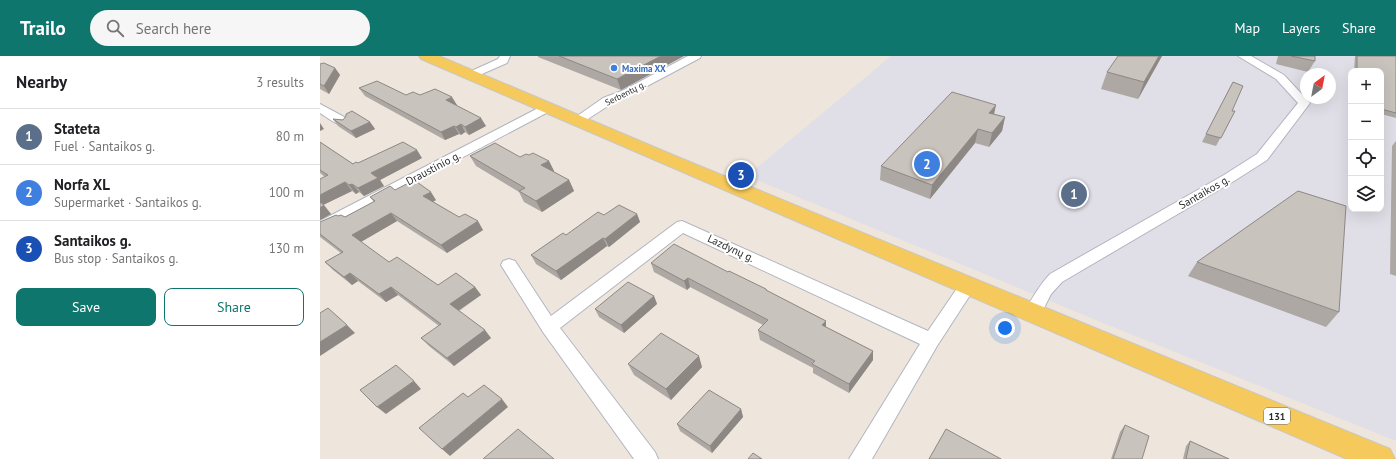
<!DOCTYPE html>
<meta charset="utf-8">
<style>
:root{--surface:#fff;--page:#f6f6f6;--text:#202124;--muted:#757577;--line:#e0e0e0;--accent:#0f766e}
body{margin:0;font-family:"PT Sans",sans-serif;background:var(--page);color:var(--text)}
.controls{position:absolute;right:12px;top:12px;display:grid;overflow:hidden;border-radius:8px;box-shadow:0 4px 16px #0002}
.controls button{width:36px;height:36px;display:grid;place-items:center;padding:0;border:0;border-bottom:1px solid var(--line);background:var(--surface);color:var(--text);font:20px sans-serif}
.compass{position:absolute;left:980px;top:12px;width:36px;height:36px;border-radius:50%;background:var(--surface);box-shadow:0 4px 16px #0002;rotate:32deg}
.you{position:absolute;left:685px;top:272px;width:14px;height:14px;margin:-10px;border:3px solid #fff;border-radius:50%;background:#1a73e8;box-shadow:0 0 0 6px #1a73e833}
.badge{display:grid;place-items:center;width:26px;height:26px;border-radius:50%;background:var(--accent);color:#fff;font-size:13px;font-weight:700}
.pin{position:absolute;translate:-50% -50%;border:2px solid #fff;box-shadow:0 1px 4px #0006}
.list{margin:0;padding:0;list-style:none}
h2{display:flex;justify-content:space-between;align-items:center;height:52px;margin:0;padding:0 16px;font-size:17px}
h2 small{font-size:13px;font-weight:400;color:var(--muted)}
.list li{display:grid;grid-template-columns:26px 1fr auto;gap:12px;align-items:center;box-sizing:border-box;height:56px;padding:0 16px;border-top:1px solid var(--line)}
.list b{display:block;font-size:15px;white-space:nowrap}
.list p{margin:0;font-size:13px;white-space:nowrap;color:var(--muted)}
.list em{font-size:13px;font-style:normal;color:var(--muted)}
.actions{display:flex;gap:8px;padding:12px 16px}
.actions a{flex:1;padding:9px 0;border:1px solid var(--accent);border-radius:8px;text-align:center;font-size:14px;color:var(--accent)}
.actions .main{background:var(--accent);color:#fff}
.icon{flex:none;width:22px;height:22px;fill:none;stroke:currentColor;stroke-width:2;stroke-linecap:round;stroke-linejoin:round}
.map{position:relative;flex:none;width:1076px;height:403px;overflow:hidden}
header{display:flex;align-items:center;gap:24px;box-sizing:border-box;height:56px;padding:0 20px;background:var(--accent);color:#fff}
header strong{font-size:19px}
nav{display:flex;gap:22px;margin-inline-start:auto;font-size:14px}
.search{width:280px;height:36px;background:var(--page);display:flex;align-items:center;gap:10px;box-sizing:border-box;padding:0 14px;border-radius:22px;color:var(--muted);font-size:15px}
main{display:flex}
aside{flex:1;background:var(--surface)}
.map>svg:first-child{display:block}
</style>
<header>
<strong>Trailo</strong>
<div class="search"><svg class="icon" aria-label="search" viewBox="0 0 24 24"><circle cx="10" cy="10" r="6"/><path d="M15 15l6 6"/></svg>Search here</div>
<nav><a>Map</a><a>Layers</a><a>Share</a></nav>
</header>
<main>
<aside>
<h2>Nearby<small>3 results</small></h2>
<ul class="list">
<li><span class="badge" style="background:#5c6f8a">1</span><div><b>Stateta</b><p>Fuel · Santaikos g.</p></div><em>80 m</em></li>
<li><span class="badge" style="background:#3f7fe0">2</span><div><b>Norfa XL</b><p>Supermarket · Santaikos g.</p></div><em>100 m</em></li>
<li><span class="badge" style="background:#1a4fb4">3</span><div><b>Santaikos g.</b><p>Bus stop · Santaikos g.</p></div><em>130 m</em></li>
</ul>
<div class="actions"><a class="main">Save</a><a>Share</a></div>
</aside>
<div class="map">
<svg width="1076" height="403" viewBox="0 0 1076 403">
<rect width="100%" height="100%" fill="#eee6dd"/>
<!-- industrial -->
<path fill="#e0dee6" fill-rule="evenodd" d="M568,0H1076V385L788,269L427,120L570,1ZM1031,15H1061V153H1031ZM986,18H1010V42H986Z"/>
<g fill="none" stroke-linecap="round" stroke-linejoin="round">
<!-- minor casing -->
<g stroke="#b2b5c0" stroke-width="2">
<g id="minor">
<path d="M180,0H190L187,7L155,21H147L145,19L147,17L178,3Z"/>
<path d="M368,0H381L380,2L312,38L291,48L260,68H252L250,65L283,42L304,34Z"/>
<path d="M918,0H931L964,19L990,47L947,104L914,125L742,226L731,238L719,262L713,264L707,262L704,257C712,242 719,230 730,218L904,119L937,98L978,47L956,23Z"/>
<path d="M0,48L28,63L30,66L28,69C18,71 8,62 0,57Z"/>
<path d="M226,48L230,49L232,52L230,55L0,177V165Z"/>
<path d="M362,165L608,275L642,225L648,223L654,225L656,229L654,233L617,290L552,403H529L600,288L363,177L240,272L335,396L338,403H314L223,276L181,209L183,205L189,203L195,205L231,260L357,166Z"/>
</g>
</g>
<!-- primary casing -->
<g stroke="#c8c8c8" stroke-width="2">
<path id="primary" d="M99,0H119L353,99L1070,393L1075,403H1027L101,3Z"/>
</g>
<!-- minor -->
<use href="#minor" fill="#fff" fill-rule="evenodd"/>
<!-- primary -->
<use href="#primary" fill="#f5c95b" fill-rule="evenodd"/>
</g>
<!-- wall -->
<g fill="#ada8a3">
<path d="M218,0H364L301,34L218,1Z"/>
<path d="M842,0L818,43L781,33L787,16Z"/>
<path d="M958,0H995V5L988,16L956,8Z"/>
<path d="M1035,0H1076V62L1061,58V15H1034Z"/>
<path d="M0,8L15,12L20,19L9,38L0,33Z"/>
<path d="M913,26L912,55H915L896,90L882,86Z"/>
<path d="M39,32L86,39H100L137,49L136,50L166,70L149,79L145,76L141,79L139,78L125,84L45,40Z"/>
<path d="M674,58L685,61L682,75L669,91L655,87L610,143L560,124L561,110Z"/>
<path d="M13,63L50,66L55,73L36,82L18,70Z"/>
<path d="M1076,85V220L1070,218L1072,90Z"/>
<path d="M0,86L33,108L102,102L60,124L64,130L44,140L39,136L36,138L32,135L3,149L11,158L0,164L5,121L0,117Z"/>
<path d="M209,99L229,105L234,115L233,116L249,124L254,135L222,156L204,146L199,136L156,110L150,100L200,101Z"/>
<path d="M75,134L116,144L113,146L139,161L163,174L127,197L77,165L41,186L69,206L118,229L155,231L161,239L139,255L171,282L134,310L109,290L101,282L119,270L78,239L66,246L38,225L32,229L13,214L5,206L21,197L0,181V166L18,160L25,161L54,146L50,141Z"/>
<path d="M317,158L320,166L289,191L287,190L241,224L216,208L211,199L246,179L284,159Z"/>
<path d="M877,206L1019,256L1006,271L868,220Z"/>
<path d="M331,207L408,216L446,233L447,235L506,265V271L553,295V304L529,337L493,317V312L440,284L438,274L443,269L370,231L367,234L334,216Z"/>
<path d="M334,240L337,248L304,277L279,261L275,253Z"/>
<path d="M308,308L382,311L351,344L314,319Z"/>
<path d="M421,353L423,361L392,397L360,375L357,368Z"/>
<path d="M805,369L822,403H791L800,376Z"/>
<path d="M870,385L909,403H863L866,390Z"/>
</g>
<!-- shaded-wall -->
<g fill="#8d8884">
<path d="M341,0H364L301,34L297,23Z"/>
<path d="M839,0H842L818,43L824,26Z"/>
<path d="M15,12L20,19L9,38L4,30Z"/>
<path d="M132,41L137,49L131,52L126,44Z"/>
<path d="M676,49L673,63L669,57Z"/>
<path d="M685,61L682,75L669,91L672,77Z"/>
<path d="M161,62L166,70L149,79L145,71Z"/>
<path d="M50,66L55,73L36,82L31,75Z"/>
<path d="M0,67L4,73L0,75Z"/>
<path d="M141,68L145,76L141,79L136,71Z"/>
<path d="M134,70L139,78L125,84L121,76Z"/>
<path d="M658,73L655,87L610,143L612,129Z"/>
<path d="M97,94L102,102L60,124L64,130L44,140L38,132L51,117Z"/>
<path d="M229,105L234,115L226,120L221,109Z"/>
<path d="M249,124L254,135L222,156L216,145Z"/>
<path d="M25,126L32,135L1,150L0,149V139Z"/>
<path d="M32,128L39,136L36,138L29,129Z"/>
<path d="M111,136L116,144L108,148L103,140Z"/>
<path d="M4,149L11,158L0,164V152Z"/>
<path d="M71,157L77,165L39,187L32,179Z"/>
<path d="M317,158L320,166L289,191L285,183Z"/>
<path d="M158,165L163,174L127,197L121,189Z"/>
<path d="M283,182L287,190L241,224L236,215Z"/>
<path d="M30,217L38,225L32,229L24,221Z"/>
<path d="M368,222L370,231L367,234L364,225Z"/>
<path d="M71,231L78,239L66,246L59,238Z"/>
<path d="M155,231L161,239L136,256L130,248Z"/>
<path d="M334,240L337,248L304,277L301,269Z"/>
<path d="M506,265V274L502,269Z"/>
<path d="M27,269L35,277L0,300V286Z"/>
<path d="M165,274L171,282L134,310L127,302Z"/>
<path d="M553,295V304L529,337V328Z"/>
<path d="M379,300L382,311L351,344L346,333Z"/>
<path d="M94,325L101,333L66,358L57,351Z"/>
<path d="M182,343L188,351L130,400L122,393Z"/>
<path d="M421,353L423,361L392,397L390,390Z"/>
</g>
<!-- building -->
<g fill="#c9c3bd" stroke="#8d8884">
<path d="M239,0H341L297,23Z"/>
<path d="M798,0H839L824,26L787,16Z"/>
<path d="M971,0H995V5Z"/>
<path d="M1037,0H1076V57L1061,53V15H1037Z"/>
<path d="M4,7L15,12L4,30L0,28V8Z"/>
<path d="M57,25L86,39L93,36L100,39L115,33L132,41L126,44L161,62L145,71L141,68L136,71L134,70L121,76L39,32Z"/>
<path d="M913,26L923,30L912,55H915L901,82L886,78Z"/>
<path d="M632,36L676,49L669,57L685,61L672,77L658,73L612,129L561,110Z"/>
<path d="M32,55L50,66L31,75L13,63L23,64L26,60V58Z"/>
<path d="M0,86L33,108L36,106L38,107L83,86L97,94L51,117L58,122L38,132L32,128L29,129L25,126L0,139V123L8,119L0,114Z"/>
<path d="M175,87L200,101L206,98L209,99L213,97L229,105L221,109L249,124L216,145L199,135L205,132L150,100Z"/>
<path d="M94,124L111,136L103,140L139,161L145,158L158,165L121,189L71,157L32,179L69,206L77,201L118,229L136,217L155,231L130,248L165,274L127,302L101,282L121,268L71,231L59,238L30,217L24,221L5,206L23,196L0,178V166L16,159L18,160L21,159L25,161L55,145L50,141L70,130L75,134Z"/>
<path d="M978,135L1026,150L1019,256L877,206Z"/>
<path d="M0,146L4,149L0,152Z"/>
<path d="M299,149L317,158L285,183L283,182L236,215L211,199L243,177L246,179L278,156L284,159Z"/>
<path d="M354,188L408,216L409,215L446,233V234L506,265L502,269L553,295L529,328L492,308L495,305L438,274L448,264L368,222L364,225L331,207Z"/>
<path d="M308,226L334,240L301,269L275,253Z"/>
<path d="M8,252L27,269L0,286V257Z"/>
<path d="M341,277L379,300L346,333L308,308Z"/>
<path d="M76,309L94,325L57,351L40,334Z"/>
<path d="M164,329L182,343L122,393L99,372L143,337L148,341Z"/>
<path d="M389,334L421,353L390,390L357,368Z"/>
<path d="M805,369L829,380L822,403H793Z"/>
<path d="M198,373L234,403H163Z"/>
<path d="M626,373L681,403H609Z"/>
<path d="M870,385L909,403H866Z"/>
<path d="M433,397L442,403H428Z"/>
</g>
<!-- markers -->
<circle fill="#3f7fe0" stroke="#fff" stroke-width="1.5" cx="294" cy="12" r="4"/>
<g text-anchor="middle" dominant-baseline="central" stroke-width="4" stroke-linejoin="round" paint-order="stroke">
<!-- far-shop labels -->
<g font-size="9" font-weight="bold" fill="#366cbe" stroke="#fff" text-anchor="start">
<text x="302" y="12">Maxima XX</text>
</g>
<!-- far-street labels -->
<g font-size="9" fill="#2c2c2c" stroke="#fff">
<text transform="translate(305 37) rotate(-27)">Serbentų g.</text>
</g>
<!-- shield labels -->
<rect fill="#fff" stroke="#6b6b6b" stroke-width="1" x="944" y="352" width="26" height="16" rx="3"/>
<g font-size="10" font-weight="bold" fill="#2c2c2c">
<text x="957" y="360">131</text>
</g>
<!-- street labels -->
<g font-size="11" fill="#2c2c2c" stroke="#fff">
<text transform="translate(113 112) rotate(-28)">Draustinio g.</text>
<text transform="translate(884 136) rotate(-30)">Santaikos g.</text>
<text transform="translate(411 192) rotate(25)">Lazdynų g.</text>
</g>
</g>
</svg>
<div class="controls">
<button>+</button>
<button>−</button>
<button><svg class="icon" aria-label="locate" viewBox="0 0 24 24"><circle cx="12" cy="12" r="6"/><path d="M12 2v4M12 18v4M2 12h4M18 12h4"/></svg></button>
<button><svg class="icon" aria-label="layers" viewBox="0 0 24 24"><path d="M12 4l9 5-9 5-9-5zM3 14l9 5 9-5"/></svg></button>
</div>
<svg class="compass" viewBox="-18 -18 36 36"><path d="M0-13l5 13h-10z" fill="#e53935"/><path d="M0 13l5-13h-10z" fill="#757577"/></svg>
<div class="you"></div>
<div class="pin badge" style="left:754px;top:138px;background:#5c6f8a">1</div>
<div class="pin badge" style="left:607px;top:108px;background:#3f7fe0">2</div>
<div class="pin badge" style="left:421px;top:119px;background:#1a4fb4">3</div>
</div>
</main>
